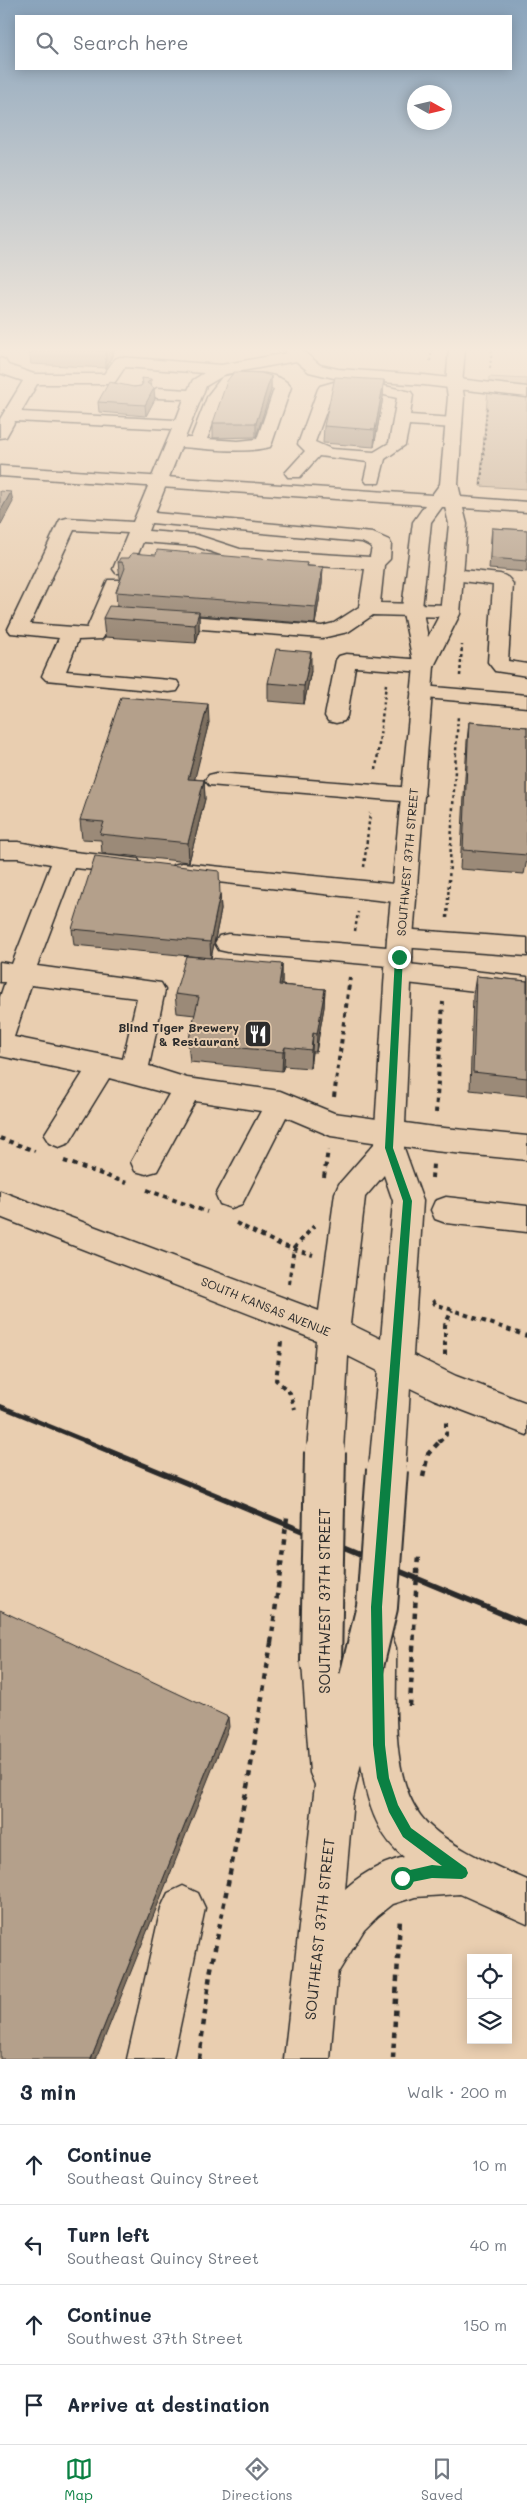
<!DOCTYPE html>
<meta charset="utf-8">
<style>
:root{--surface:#fff;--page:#f6f6f7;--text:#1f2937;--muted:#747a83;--line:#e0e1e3;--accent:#0b8043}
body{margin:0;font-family:Mali,sans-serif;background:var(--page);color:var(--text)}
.controls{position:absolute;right:15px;bottom:15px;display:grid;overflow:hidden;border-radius:0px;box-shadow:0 2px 12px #0003}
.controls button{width:45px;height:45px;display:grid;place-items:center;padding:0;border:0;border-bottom:1px solid var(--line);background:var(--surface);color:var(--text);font:25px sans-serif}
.compass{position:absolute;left:407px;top:85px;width:45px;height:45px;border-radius:50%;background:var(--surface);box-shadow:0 2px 12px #0003;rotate:98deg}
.stop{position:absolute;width:15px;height:15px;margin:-11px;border:4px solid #0b8043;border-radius:50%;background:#fff}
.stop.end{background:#0b8043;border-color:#fff;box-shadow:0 1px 5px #0008}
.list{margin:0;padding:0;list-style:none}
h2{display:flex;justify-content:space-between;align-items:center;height:65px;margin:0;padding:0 20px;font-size:21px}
h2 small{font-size:16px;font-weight:400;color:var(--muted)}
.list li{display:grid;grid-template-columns:32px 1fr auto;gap:15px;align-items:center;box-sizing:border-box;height:80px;padding:0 20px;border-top:1px solid var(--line)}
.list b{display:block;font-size:19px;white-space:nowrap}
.list p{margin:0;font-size:16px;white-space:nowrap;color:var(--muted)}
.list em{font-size:16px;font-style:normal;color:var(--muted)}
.icon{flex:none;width:28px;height:28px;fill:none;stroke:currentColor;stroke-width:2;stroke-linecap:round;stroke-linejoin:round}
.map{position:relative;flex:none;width:527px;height:2059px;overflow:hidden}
.search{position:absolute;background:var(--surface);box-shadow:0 2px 12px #0003;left:15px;right:15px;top:15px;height:55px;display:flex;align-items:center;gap:12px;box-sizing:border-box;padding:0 18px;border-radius:0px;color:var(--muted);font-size:19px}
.sheet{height:385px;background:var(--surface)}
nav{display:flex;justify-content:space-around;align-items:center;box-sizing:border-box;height:70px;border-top:1px solid var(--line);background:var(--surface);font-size:14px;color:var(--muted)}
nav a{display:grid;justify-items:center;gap:2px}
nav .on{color:var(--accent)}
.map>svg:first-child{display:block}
</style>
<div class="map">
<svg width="527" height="2059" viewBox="0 0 527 2059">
<rect width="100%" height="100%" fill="#e9ceb0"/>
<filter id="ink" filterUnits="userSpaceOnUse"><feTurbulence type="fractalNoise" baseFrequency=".02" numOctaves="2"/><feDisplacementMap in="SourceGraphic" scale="10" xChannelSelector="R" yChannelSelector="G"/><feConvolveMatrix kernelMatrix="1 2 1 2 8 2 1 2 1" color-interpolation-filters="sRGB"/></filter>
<g filter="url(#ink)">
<!-- green -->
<path fill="#cab39a" stroke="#7a6f62" d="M489,377L527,379V489L480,486Z"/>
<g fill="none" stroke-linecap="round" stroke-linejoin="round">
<!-- minor casing -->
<g stroke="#2b2b2b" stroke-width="3">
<g id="minor">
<path d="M282,348H299L320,365L338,369L424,375L527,387V397L424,385L338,379L309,372L296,361L226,374L206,386L185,438H191L208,395L222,377C241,372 279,369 291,387L272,443L270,447C241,454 211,449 181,447L155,513L373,533L389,540L391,544L390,559L384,565L380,603L450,605L457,607L460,611L457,615L450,617L373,615L348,632L322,638L162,626L155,624L152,620L155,616L162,614L322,626L334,623L359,607L365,569L238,561L195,546L143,542L130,573H116L113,569L128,533L74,530L30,624L87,628L108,580H122L125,584L105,635L102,639L78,640L66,671L169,680L177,681L180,686L177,691L169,692L46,680L42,676L59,638L11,633L8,629L58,524L60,520L67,518L133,522L172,429L15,421L6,437L0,438V419L23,381L0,373V358L5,360L8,365L34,374H104L115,359L120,357L221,365L287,353ZM125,367L204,373L193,380L188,390L157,388L149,393L157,398L184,399L176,420L21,412L37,384H109L115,382ZM256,383L274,389L257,439L238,441L207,439L224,396L233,384ZM151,523L362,542L372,547L370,557L240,549L197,535L148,531Z"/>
<path d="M334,382L376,384L411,392L413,395L410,415L454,418L460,419L462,423L460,427L454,428L409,425L405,445L385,459L379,483H367L364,479L368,462L319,456L300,477H288L285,473L305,451L298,444L318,389L320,386ZM344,391L376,393L397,398L389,443L374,452L331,449L315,442L333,392Z"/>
<path d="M453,569L500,574C507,576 509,578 513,584L508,661L527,664V676L495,671L488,662L493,585L446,579L443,575L446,571Z"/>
<path d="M346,654L424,660L431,662L434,666L431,670L424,672L355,667L347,716L344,721L336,723L328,721L325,716L336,660L339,656Z"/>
<path d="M422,686L527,695V707L414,697L411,692L414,687Z"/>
<path d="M217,773L413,788L421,790L425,795L421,800L413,802L209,785L205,780L209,775Z"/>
<path d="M0,842H18L65,851L138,859L141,865L138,871L129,873L74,868L37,966L161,983L165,990L149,1066L187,1078L280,1091L334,1113L434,1127L527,1136V1160L434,1151L331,1136L286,1117L242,1204L231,1208L220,1204L216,1195L261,1111L195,1101L157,1171L146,1174L135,1171L131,1162L169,1094L109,1078L69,1143L59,1147L49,1143L44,1135L83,1073L0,1056V997L5,982H0V962L12,964L51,864L18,858H0ZM31,985L137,998L123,1059L14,1037Z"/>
<path d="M182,863L404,885L413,888L417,894L413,900L404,903L173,877L170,871L173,865Z"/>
<path d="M400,929L527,938V956L400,947L391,944L387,938L391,932Z"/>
<path d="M228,934L399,948L408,950L412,957L408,964L527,977V997L398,982L389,979L385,972L388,966L228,952L219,950L215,943L219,936Z"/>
<path d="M446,1197L527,1206V1232L446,1223L435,1219L431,1210L435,1201Z"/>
<path d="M377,1629L391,1634L396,1648C397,1699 389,1772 420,1815C440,1843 497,1867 527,1880V1924L460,1894L415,1897L393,1904L378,1916L364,1930L339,1971L323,1977L307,1971L301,1955C321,1907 352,1871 404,1857C359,1822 357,1743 358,1690C358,1671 356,1653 363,1634Z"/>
<path d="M183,1886L198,1893L205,1908L173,2059H127L161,1908L168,1893Z"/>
</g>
</g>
<!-- major casing -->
<g stroke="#2b2b2b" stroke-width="3">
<g id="major">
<path d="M449,348H465L462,385L464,397L458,484L461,497L527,502V512L463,508L467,524L460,614L434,666L413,938L404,1148L423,1201L413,1355L456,1376L527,1403V1435L433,1399L410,1388L405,1470L400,1482L387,1487L374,1482L369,1470L378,1371L348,1356L343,1452L337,1464L325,1469L313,1464L307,1452L316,1340L0,1217V1191L319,1311L335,1193L339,1184L374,1144L387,938L414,666L402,608L413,522L425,505L0,476V466L432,495L440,484L448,397L446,385ZM442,507H445L449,524L440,614L428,637L422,608L431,522ZM384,1175L393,1201L381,1339L350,1324L365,1197Z"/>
<path d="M321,1644L335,1649L340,1663L342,1675L346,1664L360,1658L374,1664L380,1678L353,1799L330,2059H284L315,1785L310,1773L302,1663L307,1649Z"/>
</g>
</g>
<!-- path-far3 -->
<g stroke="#2b2b2b" stroke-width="2" stroke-dasharray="2.5 2.5" stroke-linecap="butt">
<path d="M430,361L432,348"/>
<path d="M490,368L492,348"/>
<path d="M481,485L487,406"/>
</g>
<!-- path-far2 -->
<g stroke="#2b2b2b" stroke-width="2.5" stroke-dasharray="3 3" stroke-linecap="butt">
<path d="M460,676L462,645"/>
<path d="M376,770L386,684"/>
<path d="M364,867L370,813"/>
<path d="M447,918L458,715"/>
<path d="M355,931L358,912"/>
</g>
<!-- path-far1 -->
<g stroke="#2b2b2b" stroke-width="4" stroke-dasharray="4.5 4.5" stroke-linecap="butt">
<path d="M334,1097L350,977"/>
<path d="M436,1113L443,1002"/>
<path d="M0,1138L35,1151"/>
<path d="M64,1161L127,1183"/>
<path d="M324,1177L328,1150"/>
<path d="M432,1178L433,1164"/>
<path d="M147,1190L207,1212"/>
<path d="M236,1223L281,1245L313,1255"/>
<path d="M289,1284L294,1248L314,1226"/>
<path d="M433,1300L435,1304L527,1336"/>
<path d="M281,1342L276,1380L290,1393L295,1409"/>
<path d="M445,1355V1325L452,1310"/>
<path d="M439,1442L446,1435V1419"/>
</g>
<!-- path -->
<g stroke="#2b2b2b" stroke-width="4.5" stroke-dasharray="5.5 5.5" stroke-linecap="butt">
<path d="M423,1477L428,1454L440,1441"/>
<path d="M199,2059L210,1974L249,1777L271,1643"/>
<path d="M393,2059L400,1917"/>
</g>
<!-- minor -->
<use href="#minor" fill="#e9ceb0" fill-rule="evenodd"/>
<!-- major -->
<use href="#major" fill="#e9ceb0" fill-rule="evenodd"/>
<!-- rail-far1 -->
<path stroke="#2b2b2b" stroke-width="4.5" d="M0,1406L88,1442"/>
<!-- rail -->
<path stroke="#2b2b2b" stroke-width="5.5" d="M85,1441L527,1624"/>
<!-- major-bridge casing -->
<g stroke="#2b2b2b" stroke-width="44" stroke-linecap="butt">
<g id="major-bridge">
<path d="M321,1663L325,1452"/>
<path d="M360,1678L377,1607L387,1470"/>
</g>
</g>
<!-- path-bridge -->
<g stroke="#2b2b2b" stroke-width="4.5" stroke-dasharray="5.5 5.5" stroke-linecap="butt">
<path d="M271,1643L287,1517"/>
<path d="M410,1706L418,1554"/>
</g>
<!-- major-bridge -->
<use href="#major-bridge" stroke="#e9ceb0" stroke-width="40"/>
</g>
<!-- wall -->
<g fill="#9b8a78" stroke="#2b2b2b">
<path d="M29,348H116L106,368L31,364Z"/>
<path d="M271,376V390L256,437L213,438V423Z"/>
<path d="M141,378L152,387L155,399L146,416L99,412L98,402L134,387L141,386L142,385Z"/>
<path d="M384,380L383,397L374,447L323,443L324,426Z"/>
<path d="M492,528L527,530V572L489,569L491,538Z"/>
<path d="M118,562L307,563L306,566L323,567L322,584L315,624L199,615V631L196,643L105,637L103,618L117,606L116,592L121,578H120Z"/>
<path d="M311,671L304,704L268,701V683Z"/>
<path d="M209,722L194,779L204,780L205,799L189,862L102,853L101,840L82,839L80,820Z"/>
<path d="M469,722L527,727V860L524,874L460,869L467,741Z"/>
<path d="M220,894L221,910L211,958L74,945L72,929Z"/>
<path d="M282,964V985L325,989L324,1007L316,1052H312L310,1068L284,1066L282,1071L190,1062L188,1043L195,1015L177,1013L175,994Z"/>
<path d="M476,976L527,981V1096L470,1090L473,995Z"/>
</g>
<!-- shaded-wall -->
<g fill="#7e7061" stroke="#2b2b2b">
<path d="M106,348H116L106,368L105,351Z"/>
<path d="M271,376V390L256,437V423Z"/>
<path d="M151,379L152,389L147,383Z"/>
<path d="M384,380L383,397L374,447L375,430Z"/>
<path d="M154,388L155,399L146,416L145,405Z"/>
<path d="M11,492L13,502L0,526V512Z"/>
<path d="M323,567L322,584L315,624L316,607Z"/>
<path d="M199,612V631L196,643L195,625Z"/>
<path d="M311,652V671L304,704V686Z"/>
<path d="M208,704L209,722L190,798L188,779Z"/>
<path d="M204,780L205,799L189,862L188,843Z"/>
<path d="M220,894L221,910L211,958L210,942Z"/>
<path d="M282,964V982L279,1003V985Z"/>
<path d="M325,989L324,1007L316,1052L317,1034Z"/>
<path d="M313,1033L312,1052L310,1068L311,1050Z"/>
<path d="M285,1047L284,1066L282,1071L283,1052Z"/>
<path d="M228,1717L229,1727L96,2059H91Z"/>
</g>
<!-- building -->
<g fill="#b4a08b" stroke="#2b2b2b">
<path d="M44,348H106L105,351Z"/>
<path d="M234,372L261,373L271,376L256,423H213L227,381Z"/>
<path d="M335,377L384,380L375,430L324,426Z"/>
<path d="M141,378L151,379L147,383L154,388L145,405L98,402L109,382L134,387L141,386L143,383Z"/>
<path d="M0,491L11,492L0,512Z"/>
<path d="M492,528L527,530V561L491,558Z"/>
<path d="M157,550L307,563L306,566L323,567L316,607L116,592L125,568L122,562H118L120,558H129L132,553L156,555Z"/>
<path d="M109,606L199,612L195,625L103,618Z"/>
<path d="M276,649L311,652L304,686L268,683Z"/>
<path d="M121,697L208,704L188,779L204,780L188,843L100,834L104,822L80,820Z"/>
<path d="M469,722L527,727V855L463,850Z"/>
<path d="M95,856L219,871L220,894L210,942L72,929Z"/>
<path d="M186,956L282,964L279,985L325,989L317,1034L313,1033L311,1050L285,1047L283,1052L188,1043L199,997L175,994Z"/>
<path d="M476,976L527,981V1078L473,1072Z"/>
<path d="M0,1610L228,1717L91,2059H0Z"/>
</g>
</g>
<!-- sky -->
<linearGradient id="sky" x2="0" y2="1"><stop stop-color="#8aa4bc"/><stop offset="0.55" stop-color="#f5e9db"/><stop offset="1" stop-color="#f5e9db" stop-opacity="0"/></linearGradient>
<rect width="527" height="636" fill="url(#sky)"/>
<!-- route -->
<path fill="#0b8043" d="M399,954L403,957L393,1148L412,1201L382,1607L385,1745L389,1778L398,1805L411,1828L466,1868L468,1873L466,1877L462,1879L432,1878L402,1884L397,1882L396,1878L397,1873L432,1865L442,1866L403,1837L389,1812L377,1778L373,1745L371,1607L403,1201L385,1148L395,957Z"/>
<!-- icons -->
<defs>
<g id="restaurant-square" transform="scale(1.4375)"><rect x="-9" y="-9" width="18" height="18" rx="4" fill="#2b2b2b" stroke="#e9ceb0"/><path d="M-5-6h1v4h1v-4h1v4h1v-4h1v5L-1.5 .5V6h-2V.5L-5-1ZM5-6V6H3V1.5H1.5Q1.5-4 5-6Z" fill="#fff"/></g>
</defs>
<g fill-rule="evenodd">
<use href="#restaurant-square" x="258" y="1034"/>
</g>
<g text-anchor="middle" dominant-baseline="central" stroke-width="4" stroke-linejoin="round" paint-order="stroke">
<!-- street labels -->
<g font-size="12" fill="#2b2b2b" stroke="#e9ceb0">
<text transform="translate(407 862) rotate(-85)">SOUTHWEST 37TH STREET</text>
<text transform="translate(266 1306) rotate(22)">SOUTH KANSAS AVENUE</text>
</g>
<!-- poi labels -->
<g font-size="12" font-weight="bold" fill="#2b2b2b" stroke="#e9ceb0" text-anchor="end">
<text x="239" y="1027">Blind Tiger Brewery<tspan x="239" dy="14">&amp; Restaurant</tspan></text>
</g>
<!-- near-street labels -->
<g font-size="15" fill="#2b2b2b" stroke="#e9ceb0">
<text transform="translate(324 1601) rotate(-90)">SOUTHWEST 37TH STREET</text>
<text transform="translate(319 1929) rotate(-84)">SOUTHEAST 37TH STREET</text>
</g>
</g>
</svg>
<div class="controls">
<button><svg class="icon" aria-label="locate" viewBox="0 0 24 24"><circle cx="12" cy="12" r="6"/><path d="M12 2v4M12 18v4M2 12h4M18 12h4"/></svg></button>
<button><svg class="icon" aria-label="layers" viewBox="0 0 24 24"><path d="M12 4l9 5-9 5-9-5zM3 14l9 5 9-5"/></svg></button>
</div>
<svg class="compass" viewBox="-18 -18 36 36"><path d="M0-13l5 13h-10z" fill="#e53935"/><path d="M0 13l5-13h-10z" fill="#747a83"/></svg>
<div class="stop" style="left:402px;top:1878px"></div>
<div class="stop end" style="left:399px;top:957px"></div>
<div class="search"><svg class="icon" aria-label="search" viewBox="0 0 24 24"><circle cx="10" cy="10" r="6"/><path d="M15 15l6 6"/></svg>Search here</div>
</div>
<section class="sheet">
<h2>3 min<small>Walk · 200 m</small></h2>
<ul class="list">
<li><svg class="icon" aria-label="ahead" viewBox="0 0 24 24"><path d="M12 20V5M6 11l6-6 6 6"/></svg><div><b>Continue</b><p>Southeast Quincy Street</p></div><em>10 m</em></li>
<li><svg class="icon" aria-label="left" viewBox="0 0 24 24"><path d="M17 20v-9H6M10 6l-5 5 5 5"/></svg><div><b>Turn left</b><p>Southeast Quincy Street</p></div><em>40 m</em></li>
<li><svg class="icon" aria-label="ahead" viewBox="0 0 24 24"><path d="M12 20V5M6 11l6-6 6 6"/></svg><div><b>Continue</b><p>Southwest 37th Street</p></div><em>150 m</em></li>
<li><svg class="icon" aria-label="arrive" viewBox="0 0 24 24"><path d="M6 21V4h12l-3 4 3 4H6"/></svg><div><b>Arrive at destination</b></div></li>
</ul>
</section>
<nav>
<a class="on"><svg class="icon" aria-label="map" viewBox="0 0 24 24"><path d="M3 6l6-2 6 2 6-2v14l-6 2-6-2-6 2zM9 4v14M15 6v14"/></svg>Map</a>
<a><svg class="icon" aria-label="directions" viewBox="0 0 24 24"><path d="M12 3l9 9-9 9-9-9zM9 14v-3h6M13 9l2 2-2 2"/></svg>Directions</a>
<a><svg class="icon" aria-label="saved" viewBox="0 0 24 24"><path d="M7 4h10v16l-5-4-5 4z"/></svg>Saved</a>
</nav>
